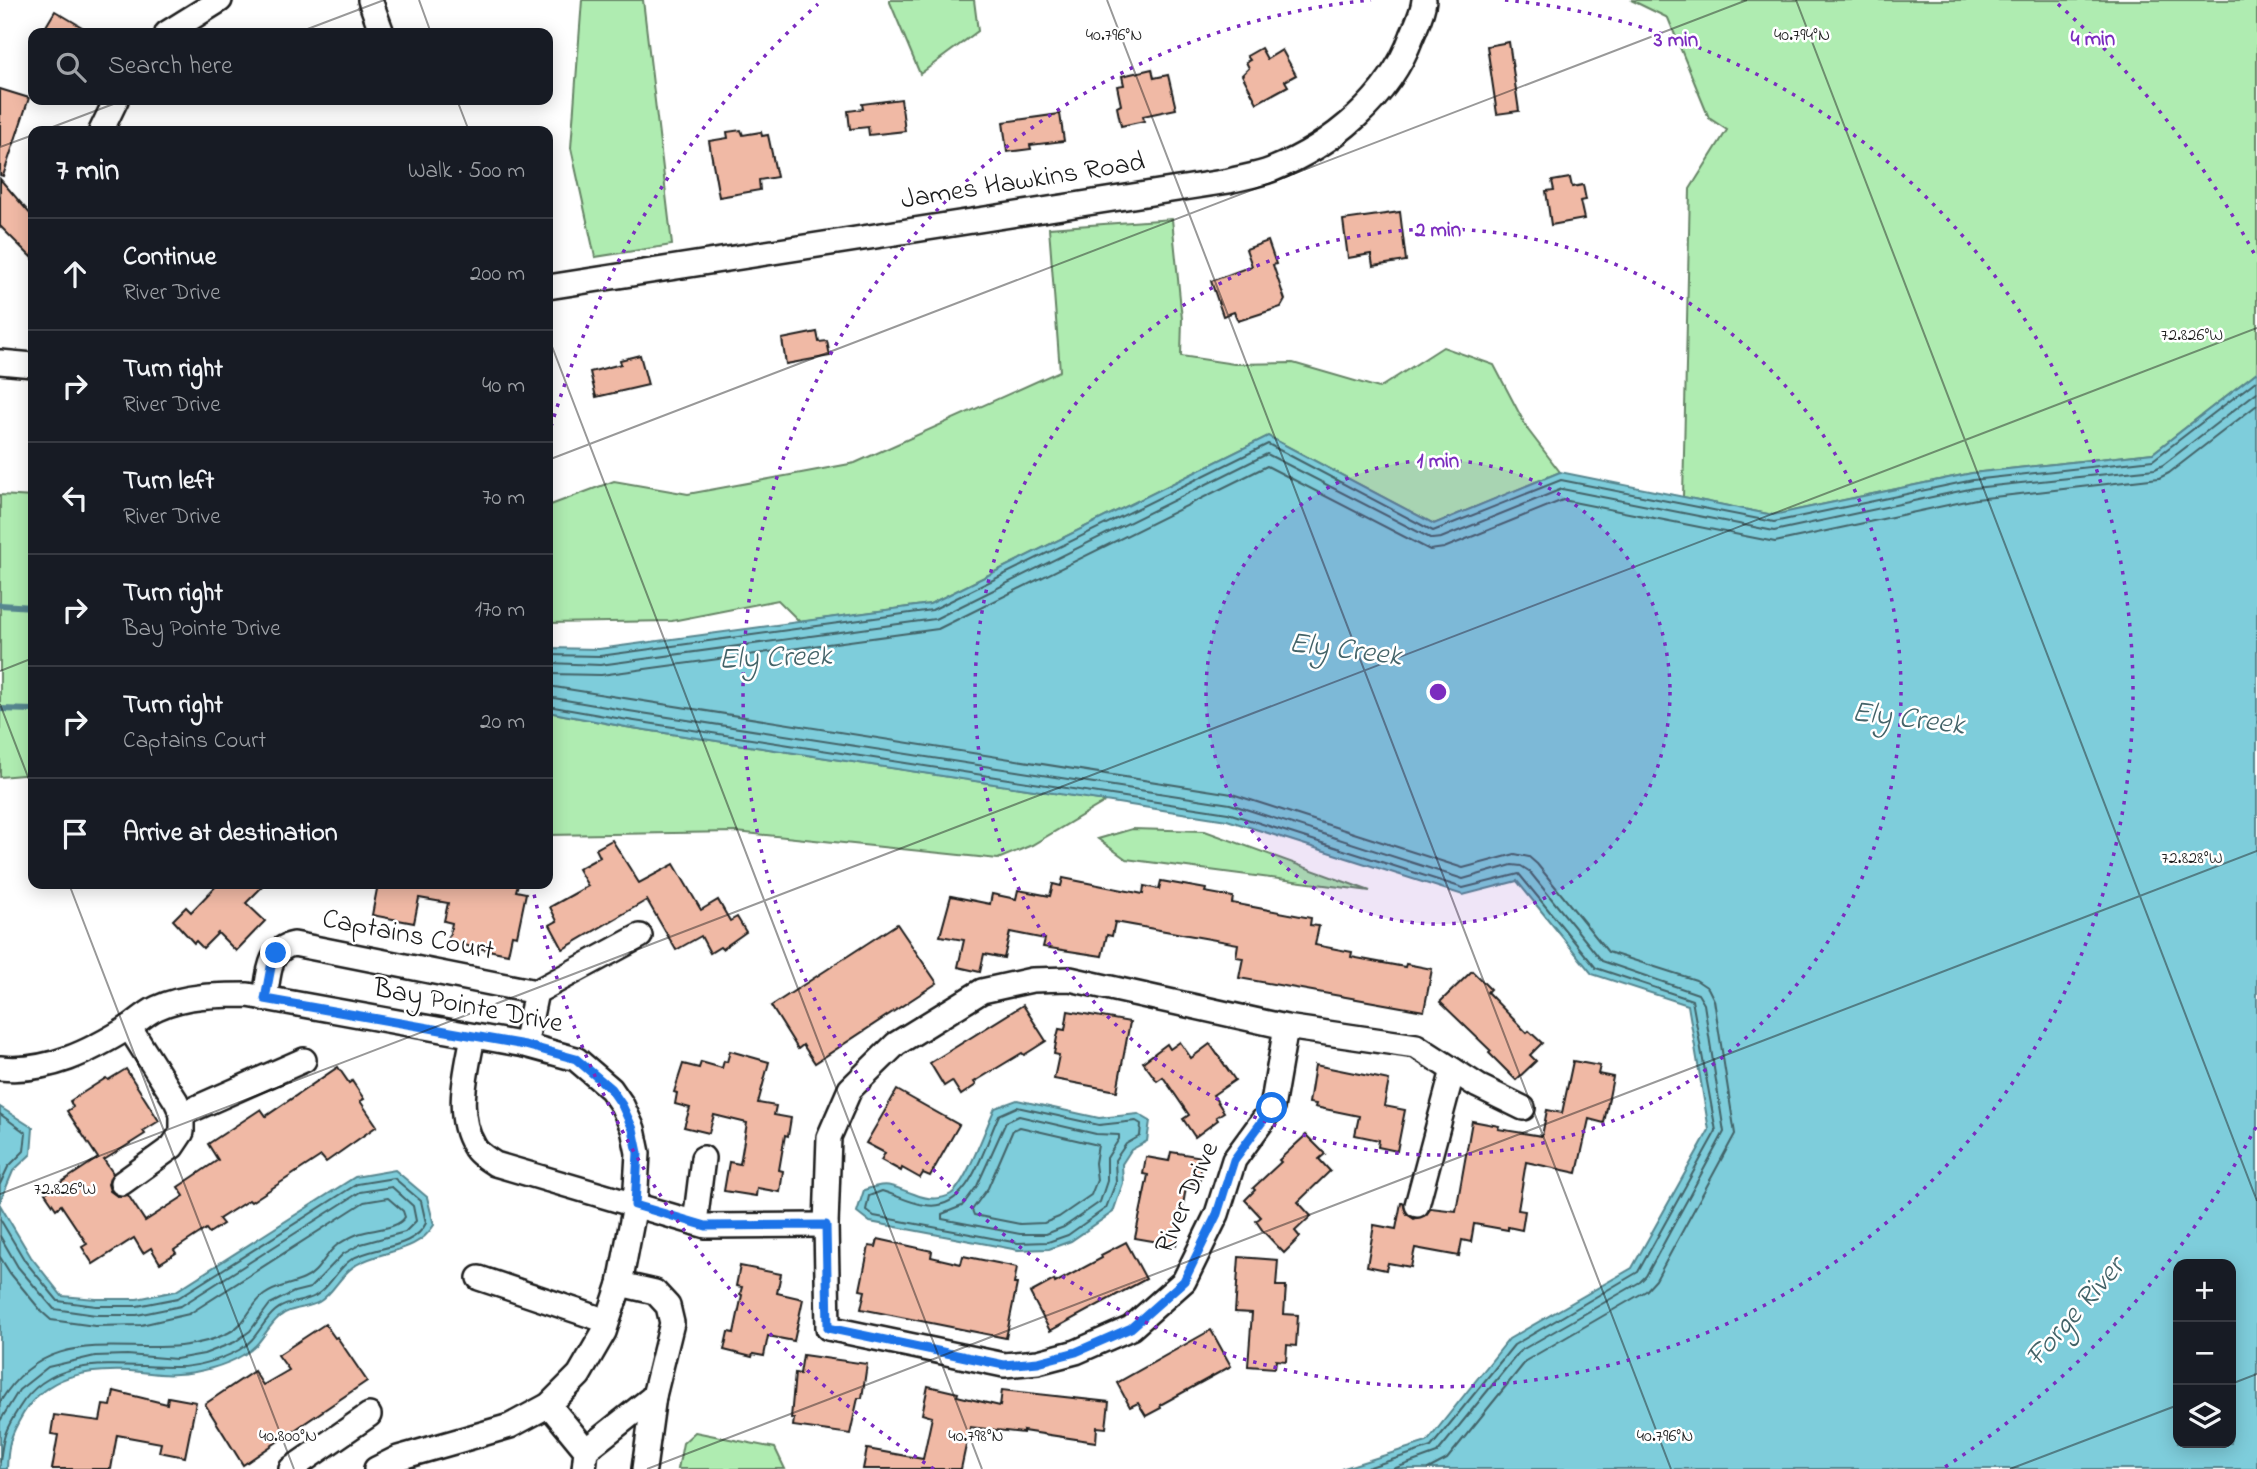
<!DOCTYPE html>
<meta charset="utf-8">
<style>
:root{--surface:#171b24;--page:#242831;--text:#f1f3f6;--muted:#9ea1a6;--line:#363941}
body{margin:0;font-family:"Indie Flower",sans-serif;background:var(--page);color:var(--text)}
.controls{position:absolute;right:21px;bottom:21px;display:grid;overflow:hidden;border-radius:14px;box-shadow:0 4px 18px #0003}
.controls button{width:63px;height:63px;display:grid;place-items:center;padding:0;border:0;border-bottom:2px solid var(--line);background:var(--surface);color:var(--text);font:35px sans-serif}
.stop{position:absolute;width:21px;height:21px;margin:-16px;border:5px solid #1a73e8;border-radius:50%;background:#fff}
.stop.end{background:#1a73e8;border-color:#fff;box-shadow:0 2px 7px #0008}
.list{margin:0;padding:0;list-style:none}
h2{display:flex;justify-content:space-between;align-items:center;height:91px;margin:0;padding:0 28px;font-size:30px}
h2 small{font-size:23px;font-weight:400;color:var(--muted)}
.list li{display:grid;grid-template-columns:46px 1fr auto;gap:21px;align-items:center;box-sizing:border-box;height:112px;padding:0 28px;border-top:2px solid var(--line)}
.list b{display:block;font-size:26px;white-space:nowrap}
.list p{margin:0;font-size:23px;white-space:nowrap;color:var(--muted)}
.list em{font-size:23px;font-style:normal;color:var(--muted)}
.icon{flex:none;width:38px;height:38px;fill:none;stroke:currentColor;stroke-width:2;stroke-linecap:round;stroke-linejoin:round}
.map{position:relative;flex:none;width:2257px;height:1469px;overflow:hidden}
.search{position:absolute;background:var(--surface);box-shadow:0 4px 18px #0003;left:28px;top:28px;width:525px;height:77px;display:flex;align-items:center;gap:18px;box-sizing:border-box;padding:0 24px;border-radius:14px;color:var(--muted);font-size:26px}
.panel{position:absolute;background:var(--surface);box-shadow:0 4px 18px #0003;left:28px;top:126px;width:525px;height:763px;border-radius:14px}
.map>svg:first-child{display:block}
</style>
<div class="map">
<svg width="2257" height="1469" viewBox="0 0 2257 1469">
<rect width="100%" height="100%" fill="#fff"/>
<filter id="ink" filterUnits="userSpaceOnUse"><feTurbulence type="fractalNoise" baseFrequency=".0143" numOctaves="2"/><feDisplacementMap in="SourceGraphic" scale="14" xChannelSelector="R" yChannelSelector="G"/><feConvolveMatrix kernelMatrix="1 2 1 2 8 2 1 2 1" color-interpolation-filters="sRGB"/></filter>
<g filter="url(#ink)">
<!-- green -->
<g fill="#afecb1" stroke="#668466" stroke-width="2">
<path d="M582,0H643L672,245L595,257L571,148Z"/>
<path d="M889,0H974L978,31L920,74Z"/>
<path d="M1631,0H2257V372L2153,453L1972,473L1773,515L1683,497L1690,189L1727,130L1709,118L1668,18Z"/>
<path d="M1172,219L1182,319L1181,356L1234,364L1293,363L1379,388L1443,347L1494,365L1528,430L1560,472L1434,524L1268,436L930,604L800,622L778,600L672,621L548,623V506L614,481L688,494L855,463L1060,371L1049,228Z"/>
<path d="M0,495L33,497V774L0,777Z"/>
<path d="M548,712L626,727L1106,801L1032,845L998,859L736,832L548,835Z"/>
<path d="M1132,829L1205,831L1370,891L1126,859L1098,839Z"/>
<path d="M695,1432L775,1448L785,1469H678L683,1443Z"/>
</g>
<!-- water -->
<g fill="#7ecddb" stroke="#57868f" stroke-width="2" fill-rule="evenodd">
<path d="M2257,372V1469H1341L1427,1442L1509,1339L1632,1268L1709,1130L1688,1005L1592,974L1517,881L1463,895L1227,820L626,727L548,712V648L599,649L930,604L1268,436L1434,524L1560,472L1773,515L1972,473L2153,453ZM2231,1264V1443H2178V1264Z"/>
<path d="M1017,1100L1099,1118L1138,1114L1150,1121L1147,1141L1131,1150L1122,1164L1123,1183L1113,1212L1071,1241L1049,1249L1018,1250L870,1222L857,1212L864,1190C889,1181 890,1186 914,1194C926,1199 939,1201 951,1194C966,1184 986,1127 995,1108Z"/>
<path d="M0,1107L33,1128L31,1154L13,1171L0,1202Z"/>
<path d="M395,1170L427,1197L434,1225C416,1254 383,1249 356,1265C341,1273 334,1293 319,1302C307,1309 290,1307 279,1317C265,1329 262,1345 243,1355C225,1366 198,1373 177,1374C162,1376 145,1372 130,1371C86,1369 47,1375 23,1414C10,1436 8,1444 7,1469H0V1205L31,1257L62,1296L96,1299H137L176,1291L355,1177Z"/>
</g>
<g fill="none" stroke-linecap="round" stroke-linejoin="round">
<!-- shore -->
<g stroke="#436368" stroke-width="2">
<path d="M548,655L600,656L932,610L1268,444L1433,531L1561,480L1774,522L1973,480L2153,460L2257,380"/>
<path d="M548,663L600,665L935,619L1267,454L1432,539L1441,538L1562,489L1774,531L1974,488L2155,469L2163,465L2257,392"/>
<path d="M548,674L601,675L938,629L1267,466L1430,550L1444,548L1563,500L1775,542L1976,499L2159,478L2169,473L2257,405"/>
<path d="M548,686L1232,794L1463,868L1515,854L1529,857L1537,864L1608,952L1696,980L1708,988L1714,1000L1735,1134L1656,1280L1646,1291L1527,1360L1447,1459L1428,1469"/>
<path d="M548,697L629,711L1230,804L1463,879L1512,865L1521,866L1529,871L1602,961L1698,994L1704,1004L1724,1132L1646,1276L1640,1282L1520,1351L1437,1453L1393,1469"/>
<path d="M548,706L628,720L1228,813L1463,888L1519,874L1596,968L1692,1000L1716,1131L1638,1272L1514,1345L1431,1447L1364,1469"/>
<path d="M1017,1107L1099,1125L1136,1121L1141,1124L1140,1136L1126,1144L1115,1160L1116,1182L1106,1208L1068,1235L1048,1242L1018,1243L874,1216L866,1210L869,1196L882,1191C896,1195 910,1203 925,1205C970,1213 984,1146 999,1115Z"/>
<path d="M0,1114L26,1133L24,1151L8,1167L0,1184"/>
<path d="M1019,1116L1096,1134L1119,1135V1139L1107,1158V1181L1100,1202L1064,1227L1046,1234H1020L942,1219V1214L962,1206L977,1186L1006,1122Z"/>
<path d="M1020,1127L1098,1145L1095,1163L1097,1180L1091,1195L1059,1217L1044,1223L1020,1224L974,1215L972,1210L988,1188L1013,1130Z"/>
<path d="M0,1219L25,1261L58,1301L96,1306H137L178,1298L357,1184L394,1178L421,1201L426,1223C414,1249 374,1246 352,1259C337,1268 330,1288 315,1296C303,1303 286,1301 275,1311C261,1323 257,1340 239,1350C221,1360 194,1368 173,1367C117,1367 53,1352 19,1408C5,1430 3,1436 0,1462"/>
<path d="M0,1236L18,1267L54,1309L96,1315H137L181,1306L360,1192L392,1187L413,1206L416,1221L405,1232L361,1244L343,1254L310,1288L294,1292L270,1304L250,1331L235,1342L204,1354L176,1359L127,1355L95,1356L48,1367L19,1390L0,1421"/>
<path d="M0,1257L10,1273L42,1312L51,1320L95,1326L141,1325L189,1314L364,1202L388,1198L403,1211L405,1217C398,1229 374,1229 361,1233C353,1235 345,1240 337,1245C325,1254 319,1273 304,1279C291,1285 276,1286 264,1295C250,1305 246,1325 228,1333C149,1372 58,1307 0,1402"/>
</g>
<!-- stream -->
<g stroke="#57868f" stroke-width="6">
<path d="M0,605L33,607"/>
<path d="M0,709L33,710"/>
</g>
</g>
<!-- building -->
<g fill="#f0b9a5" stroke="#1c1c1c" stroke-width="2">
<path d="M55,11L92,33H42Z"/>
<path d="M1509,42L1519,111L1497,114L1487,46Z"/>
<path d="M1261,48L1267,59L1282,50L1296,75L1285,81L1288,86L1257,103L1242,75L1249,68L1246,62L1250,60L1247,56Z"/>
<path d="M1152,69L1154,78L1168,75L1176,109L1143,116L1144,121L1121,126L1117,107L1121,105L1117,86L1124,85L1122,76Z"/>
<path d="M0,89L29,98L3,176L0,175Z"/>
<path d="M901,99L905,131L869,135L868,127L850,129L848,111L863,109L862,104Z"/>
<path d="M1060,114L1064,141L1030,145L1031,149L1007,152L1003,122Z"/>
<path d="M741,130L743,135L761,132L762,136L768,135L777,177L759,180L760,190L719,197L709,141L728,138L727,132Z"/>
<path d="M1570,178L1572,187L1583,185L1586,200L1580,201L1584,219L1551,225L1546,191L1554,190L1552,181Z"/>
<path d="M0,179L33,217V259L0,226Z"/>
<path d="M1400,212L1406,261L1373,266L1371,254L1348,258L1343,220Z"/>
<path d="M1268,241L1276,264L1273,265L1285,300L1281,307L1238,321L1234,312L1223,316L1211,281L1252,266L1246,249Z"/>
<path d="M817,332L819,342L827,341L830,356L786,364L782,339Z"/>
<path d="M640,355L648,385L596,397L590,372L621,364L620,360Z"/>
<path d="M612,840L639,883L674,864L701,910L718,900L730,921L737,917L746,932L722,949L720,947L710,953L701,936L676,950L647,900L563,949L550,925L557,921L550,907L588,886L578,869L600,857L596,849Z"/>
<path d="M1063,878L1143,894L1144,886L1159,889L1161,881L1206,889L1205,892L1233,897L1232,903L1311,918L1310,925L1319,926L1315,945L1352,952L1351,957L1405,967L1406,964L1432,969L1424,1011L1239,978L1243,958L1236,957L1238,944L1115,922L1112,936L1107,935L1102,956L1043,947L1045,939L1010,932L1004,958L984,954L980,972L958,967L964,940L940,936L951,896L990,904L992,894L1016,899L1018,890L1050,896L1053,884L1061,886Z"/>
<path d="M218,884H265L246,903L265,921L236,951L218,933L203,948L196,941L194,943L173,920L186,907L191,912Z"/>
<path d="M378,884H518L516,891L526,893L517,936L512,935L508,954L448,942L452,923L444,921L448,903L419,898L414,923L372,915Z"/>
<path d="M897,924L937,983L815,1063L803,1045L798,1049L771,1006Z"/>
<path d="M1472,971L1490,989L1487,992L1527,1033L1529,1031L1542,1043L1530,1055L1536,1061L1516,1080L1489,1053L1491,1051L1440,1002Z"/>
<path d="M1023,1005L1046,1041L1024,1055L1022,1053L974,1082L976,1085L961,1095L952,1081L944,1086L930,1063Z"/>
<path d="M1068,1011L1130,1022L1117,1091L1054,1079L1059,1055L1054,1054L1057,1037L1059,1029L1065,1030Z"/>
<path d="M1180,1042L1191,1058L1210,1044L1235,1080L1213,1095L1224,1112L1216,1117L1218,1120L1195,1137L1183,1119L1189,1115L1163,1077L1157,1081L1143,1062L1167,1044L1170,1049Z"/>
<path d="M730,1051L769,1062L758,1103L776,1106L774,1115L791,1118L788,1136L785,1135L779,1170L783,1171L780,1192L757,1188L756,1196L724,1191L729,1162L740,1164L747,1123L714,1115L709,1133L684,1127L690,1108L675,1104L677,1093L674,1092L683,1064L699,1068L701,1062L722,1068L724,1061L727,1062Z"/>
<path d="M1573,1061L1600,1066L1598,1074L1613,1077L1604,1123L1589,1119L1577,1173L1526,1162L1518,1210L1525,1211L1522,1230L1508,1227V1230L1474,1224L1471,1242L1462,1240L1459,1256L1415,1248L1411,1267L1388,1263L1386,1270L1367,1266L1374,1225L1396,1229L1401,1203H1403L1407,1214L1414,1219L1426,1215L1431,1208L1456,1211L1472,1121L1499,1126L1498,1129L1542,1136L1547,1110L1562,1113Z"/>
<path d="M1315,1065L1389,1080L1384,1106L1405,1110L1397,1151L1378,1147L1379,1140L1355,1135L1359,1116L1315,1107L1316,1104L1309,1103Z"/>
<path d="M338,1067L349,1083L352,1081L364,1099L360,1101L377,1126L326,1162L321,1156L251,1202L249,1200L219,1219L223,1224L209,1233L206,1229L174,1250L176,1253L160,1263L151,1248L143,1253L134,1238L93,1264L82,1247L87,1244L61,1205L56,1209L45,1193L98,1158L67,1111L73,1107L70,1101L106,1078L108,1080L126,1069L159,1121L143,1131L145,1134L104,1160L113,1173L108,1184L110,1191L117,1196L128,1195L145,1221L184,1196L178,1187L218,1160L208,1144L261,1109L266,1116Z"/>
<path d="M897,1090L959,1125L930,1176L923,1173L920,1178L902,1168L901,1171L881,1160L885,1153L866,1143Z"/>
<path d="M1306,1135L1325,1154L1319,1159L1330,1171L1298,1202L1311,1216L1295,1231L1300,1237L1284,1253L1263,1231L1256,1221L1261,1217L1245,1200L1255,1190L1253,1188L1281,1162L1279,1160Z"/>
<path d="M1171,1152L1203,1157L1199,1184L1187,1182L1176,1245L1135,1238L1148,1175L1143,1174L1146,1157L1169,1161Z"/>
<path d="M878,1239L932,1251L931,1257L961,1264L963,1256L1017,1267L1014,1284H1017L1006,1338L861,1309L865,1291L860,1290L869,1246L876,1247Z"/>
<path d="M1126,1242L1146,1279L1050,1331L1030,1293L1054,1280L1055,1283L1102,1258L1101,1255Z"/>
<path d="M1239,1257L1278,1260L1276,1286H1286L1284,1314L1298,1315L1296,1346L1287,1345L1286,1361L1276,1360L1275,1368L1248,1366L1252,1313L1235,1312Z"/>
<path d="M740,1266L781,1274L777,1293L803,1299L794,1341L768,1336L764,1356L753,1354L752,1357L724,1350L728,1332L734,1333L742,1295L740,1294L742,1287L736,1286Z"/>
<path d="M325,1324L335,1338L337,1337L367,1381L243,1465L205,1404L254,1371L263,1385L289,1370L278,1355Z"/>
<path d="M1211,1330L1231,1366L1160,1405L1161,1408L1146,1416L1138,1403L1130,1407L1117,1383Z"/>
<path d="M803,1355L867,1364L862,1398H858L850,1434L793,1426L794,1419L791,1418L795,1373L800,1374Z"/>
<path d="M928,1386L958,1393L957,1396L1000,1406L1002,1390L1109,1402L1106,1428L1097,1427L1096,1442L1023,1431V1433L970,1427L961,1469H863L867,1449L923,1459L932,1417L922,1414Z"/>
<path d="M114,1391L167,1404L168,1397L196,1402L185,1457L159,1452L161,1443L117,1435L111,1469H52L58,1435L51,1434L54,1415L100,1421L103,1405L111,1406Z"/>
</g>
<g fill="none" stroke-linecap="round" stroke-linejoin="round">
<!-- minor casing -->
<g stroke="#1c1c1c" stroke-width="28">
<g id="minor">
<path d="M370,0L382,33"/>
<path d="M167,33L220,0"/>
<path d="M101,131L116,100"/>
<path d="M548,287L1229,181C1243,177 1258,175 1271,170C1333,145 1389,98 1412,36C1417,24 1423,12 1424,0"/>
<path d="M0,362L33,365"/>
<path d="M265,999C269,976 267,949 294,944L536,992"/>
<path d="M129,1027L176,1101L182,1114"/>
<path d="M1286,1027L1272,1108L1234,1160L1217,1214L1184,1281L1131,1328L1076,1352L1038,1362L1004,1365L828,1328L826,1225L829,1137L850,1089L896,1044L982,991L1032,980L1070,979L1286,1027L1416,1046L1478,1086L1523,1108"/>
<path d="M473,1036C467,1070 454,1114 474,1146C478,1154 488,1159 495,1164L706,1226L826,1225"/>
<path d="M525,1045L536,992L640,936"/>
<path d="M0,1068C48,1073 91,1051 131,1026C139,1020 148,1012 157,1008C185,995 218,995 248,995L525,1045L576,1059L611,1089L622,1105L633,1129L638,1153L635,1205L620,1284L604,1332L579,1375L549,1405L510,1426L398,1458L376,1469"/>
<path d="M122,1183L172,1147L182,1132V1114L304,1060"/>
<path d="M1417,1205L1453,1070"/>
<path d="M695,1223L703,1158"/>
<path d="M479,1278L607,1321"/>
<path d="M620,1284L655,1292L668,1306L672,1323L654,1396L644,1469"/>
<path d="M549,1405L586,1450L584,1469"/>
<path d="M586,1450L654,1396"/>
<path d="M291,1469L369,1415"/>
</g>
</g>
<!-- minor -->
<use href="#minor" stroke="#fff" stroke-width="23"/>
</g>
</g>
<g fill="none" stroke-linecap="round" stroke-linejoin="round" filter="url(#ink)">
<!-- route -->
<path stroke="#1a73e8" stroke-width="9" d="M276,953L271,967L265,999L525,1045L576,1059L611,1089L622,1105L633,1129L638,1153L635,1205L706,1226L826,1225L828,1328L1004,1365L1038,1362L1076,1352L1131,1328L1184,1281L1217,1214L1234,1160L1272,1108"/>
</g>
<!-- ticks -->
<path fill="none" stroke="#1c1c1c" stroke-width="2" stroke-opacity="0.45" d="M419,0L431,33M1107,0L1671,1469M1796,0L2257,1201M297,33L384,0M457,100L469,131M42,131L124,100M0,147L33,135M548,336L982,1469M548,460L1747,0M0,671L33,658M0,704L33,790M69,884L294,1469M0,1194L2257,328M2231,1384L2257,1374M647,1469L2257,851M2010,1469L2178,1405"/>
<!-- distance rings -->
<circle cx="1438" cy="692" r="232" fill="#7b2cbf" fill-opacity=".12"/>
<g fill="none" stroke="#7b2cbf" stroke-width="3.5" stroke-dasharray="3.5 7">
<circle cx="1438" cy="692" r="232"/>
<circle cx="1438" cy="692" r="463"/>
<path d="M1505 0A695 695 0 1 1 1371 0"/>
<path d="M2256 1127A926 926 0 0 1 1942 1469M934 1469A926 926 0 0 1 532 885M548 437A926 926 0 0 1 818 4M2058 4A926 926 0 0 1 2256 257"/>
</g>
<g text-anchor="middle" dominant-baseline="central" stroke-width="5" stroke-linejoin="round" paint-order="stroke">
<!-- street labels -->
<g font-size="28" fill="#1c1c1c" stroke="#fff">
<text transform="translate(1023 182) rotate(-9)">James Hawkins Road</text>
<text transform="translate(408 936) rotate(11)">Captains Court</text>
<text transform="translate(468 1007) rotate(11)">Bay Pointe Drive</text>
<text transform="translate(1188 1198) rotate(-66)">River Drive</text>
</g>
<!-- water labels -->
<g font-size="30" font-style="italic" fill="#436368" stroke="#fff">
<text transform="translate(1345 651) rotate(7)">Ely Creek</text>
<text transform="translate(775 659) rotate(-2)">Ely Creek</text>
<text transform="translate(1908 720) rotate(7)">Ely Creek</text>
<text transform="translate(2076 1313) rotate(-49)">Forge River</text>
</g>
</g>
<g font-size="18" text-anchor="middle" fill="#1c1c1c" stroke="#fff" stroke-width="5" stroke-linejoin="round" paint-order="stroke">
<text x="1114" y="40">40.796°N</text>
<text x="1802" y="40">40.794°N</text>
<text x="2192" y="340">72.826°W</text>
<text x="2192" y="863">72.828°W</text>
<text x="65" y="1194">72.826°W</text>
<text x="288" y="1441">40.800°N</text>
<text x="976" y="1441">40.798°N</text>
<text x="1665" y="1441">40.796°N</text>
</g>
<circle cx="1438" cy="692" r="10" fill="#7b2cbf" stroke="#fff" stroke-width="3.5"/>
<g font-size="21" text-anchor="middle" font-weight="bold" fill="#7b2cbf" stroke="#fff" stroke-width="5" stroke-linejoin="round" paint-order="stroke">
<text x="2093" y="45">4 min</text>
<text x="1676" y="46">3 min</text>
<text x="1438" y="236">2 min</text>
<text x="1438" y="467">1 min</text>
</g>
</svg>
<div class="controls">
<button>+</button>
<button>−</button>
<button><svg class="icon" aria-label="layers" viewBox="0 0 24 24"><path d="M12 4l9 5-9 5-9-5zM3 14l9 5 9-5"/></svg></button>
</div>
<div class="stop" style="left:1272px;top:1108px"></div>
<div class="stop end" style="left:276px;top:953px"></div>
<div class="search"><svg class="icon" aria-label="search" viewBox="0 0 24 24"><circle cx="10" cy="10" r="6"/><path d="M15 15l6 6"/></svg>Search here</div>
<section class="panel">
<h2>7 min<small>Walk · 500 m</small></h2>
<ul class="list">
<li><svg class="icon" aria-label="ahead" viewBox="0 0 24 24"><path d="M12 20V5M6 11l6-6 6 6"/></svg><div><b>Continue</b><p>River Drive</p></div><em>200 m</em></li>
<li><svg class="icon" aria-label="right" viewBox="0 0 24 24"><path d="M7 20v-9h11M14 6l5 5-5 5"/></svg><div><b>Turn right</b><p>River Drive</p></div><em>40 m</em></li>
<li><svg class="icon" aria-label="left" viewBox="0 0 24 24"><path d="M17 20v-9H6M10 6l-5 5 5 5"/></svg><div><b>Turn left</b><p>River Drive</p></div><em>70 m</em></li>
<li><svg class="icon" aria-label="right" viewBox="0 0 24 24"><path d="M7 20v-9h11M14 6l5 5-5 5"/></svg><div><b>Turn right</b><p>Bay Pointe Drive</p></div><em>170 m</em></li>
<li><svg class="icon" aria-label="right" viewBox="0 0 24 24"><path d="M7 20v-9h11M14 6l5 5-5 5"/></svg><div><b>Turn right</b><p>Captains Court</p></div><em>20 m</em></li>
<li><svg class="icon" aria-label="arrive" viewBox="0 0 24 24"><path d="M6 21V4h12l-3 4 3 4H6"/></svg><div><b>Arrive at destination</b></div></li>
</ul>
</section>
</div>
